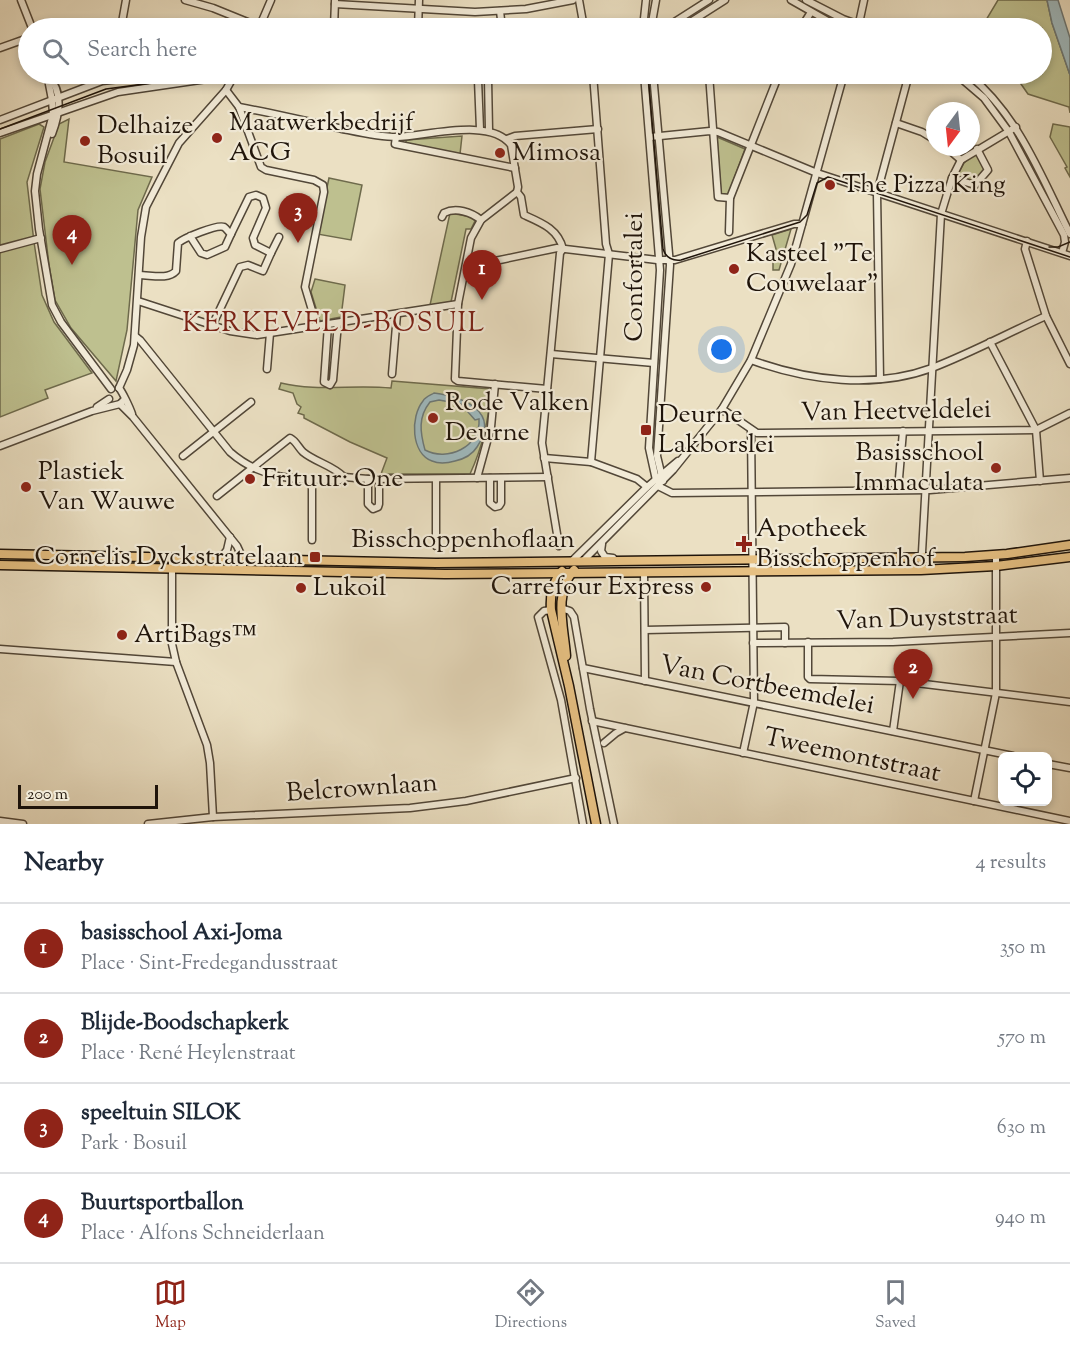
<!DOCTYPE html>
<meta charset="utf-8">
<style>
:root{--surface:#fff;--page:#f2f2f3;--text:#1f2937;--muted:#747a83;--line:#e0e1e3;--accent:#8f2418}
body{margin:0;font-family:"Sorts Mill Goudy",serif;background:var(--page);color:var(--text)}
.controls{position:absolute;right:18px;bottom:18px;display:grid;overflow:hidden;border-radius:9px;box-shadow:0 3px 9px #0003}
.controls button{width:54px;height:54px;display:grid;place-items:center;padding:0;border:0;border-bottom:2px solid var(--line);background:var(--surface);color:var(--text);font:30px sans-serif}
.compass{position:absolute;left:926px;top:102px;width:54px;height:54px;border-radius:50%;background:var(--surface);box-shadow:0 3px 9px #0003;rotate:195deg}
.scale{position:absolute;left:18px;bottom:15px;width:140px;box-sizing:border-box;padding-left:6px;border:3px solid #1f140a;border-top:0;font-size:16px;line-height:21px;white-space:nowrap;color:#1f140a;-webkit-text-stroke:4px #f2ebd8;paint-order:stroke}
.you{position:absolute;left:722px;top:350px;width:21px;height:21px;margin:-15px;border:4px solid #fff;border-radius:50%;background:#1a73e8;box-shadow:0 0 0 9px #1a73e833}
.badge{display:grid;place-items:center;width:39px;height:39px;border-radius:50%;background:var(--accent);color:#fff;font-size:20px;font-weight:700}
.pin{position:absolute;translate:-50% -50px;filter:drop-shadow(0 2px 3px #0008)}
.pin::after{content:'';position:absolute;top:32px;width:21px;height:18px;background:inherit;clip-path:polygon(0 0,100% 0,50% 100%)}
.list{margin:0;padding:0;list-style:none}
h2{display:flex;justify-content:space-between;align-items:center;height:78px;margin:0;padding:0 24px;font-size:26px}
h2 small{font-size:20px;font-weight:400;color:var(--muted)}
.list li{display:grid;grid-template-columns:39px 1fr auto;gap:18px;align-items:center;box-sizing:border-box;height:90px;padding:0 24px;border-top:2px solid var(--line)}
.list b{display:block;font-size:22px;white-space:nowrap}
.list p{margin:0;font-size:20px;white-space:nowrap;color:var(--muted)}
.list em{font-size:20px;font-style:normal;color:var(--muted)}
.icon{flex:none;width:33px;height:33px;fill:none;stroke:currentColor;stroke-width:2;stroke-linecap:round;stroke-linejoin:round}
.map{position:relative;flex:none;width:1070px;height:824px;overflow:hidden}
.search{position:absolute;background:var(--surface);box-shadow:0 3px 9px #0003;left:18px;right:18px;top:18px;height:66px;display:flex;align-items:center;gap:15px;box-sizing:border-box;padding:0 21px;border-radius:33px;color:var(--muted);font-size:22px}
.sheet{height:438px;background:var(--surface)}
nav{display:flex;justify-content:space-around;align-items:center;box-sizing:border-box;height:84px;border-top:2px solid var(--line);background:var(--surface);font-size:16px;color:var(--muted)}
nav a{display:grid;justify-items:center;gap:3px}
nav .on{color:var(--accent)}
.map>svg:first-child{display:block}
</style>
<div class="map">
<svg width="1070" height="824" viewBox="0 0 1070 824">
<rect width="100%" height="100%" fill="#ebe0c3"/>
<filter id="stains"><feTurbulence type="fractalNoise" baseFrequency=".00333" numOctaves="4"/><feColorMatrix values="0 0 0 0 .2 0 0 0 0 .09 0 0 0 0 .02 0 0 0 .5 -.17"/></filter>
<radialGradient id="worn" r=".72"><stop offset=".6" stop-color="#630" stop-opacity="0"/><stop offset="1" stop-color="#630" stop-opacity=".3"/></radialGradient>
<!-- green -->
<g fill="#bec08f" stroke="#6e6a4c" stroke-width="1.5">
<path d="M998,0H1047L1052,23L1070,75V113L1069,107L1028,94L1014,74H1042V28H984L983,25Z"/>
<path d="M69,119L64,162L152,177L138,210L127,330L116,381L71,328L55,300L49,265L40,189L45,162L59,124Z"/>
<path d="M39,124L44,127L27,182L34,242L42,295L54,322L92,373L45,390L48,398L0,417V139Z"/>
<path d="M1053,124L1070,127V177L1065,168L1067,167L1050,137Z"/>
<path d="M462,136L460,154L406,144V140Z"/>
<path d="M717,137L745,149L728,195L721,194Z"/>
<path d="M976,153L985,169L973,183L957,176L964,163Z"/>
<path d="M329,178L362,185L351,240L317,234Z"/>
<path d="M450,213L472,217L475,221L471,229H466L451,302L430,305Z"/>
<path d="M791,229L779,270H773V254L776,249L772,235Z"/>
<path d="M315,279L345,285L341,317L320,321L311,292Z"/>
<path d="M392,381L491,389C489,420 483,446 470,474H381L387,458L350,442L304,418V415L298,413L301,407L297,404L293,393L279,389L281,383C317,392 354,384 391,388Z"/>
<path d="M0,557L157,560V566L0,563Z"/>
<path d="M256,562L435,566V572L256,568Z"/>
</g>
<!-- water -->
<g fill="#9fbabf" stroke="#6c7877" stroke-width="1.5" fill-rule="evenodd">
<path d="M1047,0H1058L1070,38V75L1052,23Z"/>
<path d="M434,393C463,397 501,411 477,447C472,455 464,459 455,461C448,463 439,464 432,461C411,453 410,417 423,401C425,397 431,395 434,393ZM439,400L461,404L475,420L479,419C481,447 447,462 425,450C420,432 418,417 430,402Z"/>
</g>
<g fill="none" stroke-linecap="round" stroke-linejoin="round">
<!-- minor casing -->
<g stroke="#524738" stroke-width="9">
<g id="minor">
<path d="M21,0L32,28"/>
<path d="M185,0L213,8L260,27"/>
<path d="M579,0L584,28"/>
<path d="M791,0L828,21L846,28"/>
<path d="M806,0L843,19L868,28"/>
<path d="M335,4L475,12L526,9L573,0"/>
<path d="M500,11L502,28"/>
<path d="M121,28L126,0"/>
<path d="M259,28L271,0"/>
<path d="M334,28L335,1"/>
<path d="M418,28L419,0"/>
<path d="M643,28L646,0"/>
<path d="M651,28L656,0"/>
<path d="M665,28L709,0"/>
<path d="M681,28L725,0"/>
<path d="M801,28L811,12"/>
<path d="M858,28L864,0"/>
<path d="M0,48L28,38"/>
<path d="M47,74L52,100L53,114L37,174L35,191L39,229L52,305L61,322L111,389"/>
<path d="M288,74C377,75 467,86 555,74"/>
<path d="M644,74L660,270L649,448L656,480"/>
<path d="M653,74L670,265L657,456L663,481"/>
<path d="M709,74L718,197L730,198"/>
<path d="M956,74L984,98L1009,132L1064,235L1065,242L1062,253"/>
<path d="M968,74C1019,116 1041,176 1070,234"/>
<path d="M48,76C64,92 59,115 52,134"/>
<path d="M488,79L489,130"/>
<path d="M478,80L480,129"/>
<path d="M226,90L239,107C271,113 302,120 333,127C354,131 375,137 397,137C427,136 491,117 511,145L518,187L517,192L521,197L524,215C542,223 558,229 563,249"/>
<path d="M239,107L261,167L266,170L314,180L323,185L324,192L305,287L317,327"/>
<path d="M0,120L102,81L164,74"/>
<path d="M896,123L922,132L935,140"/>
<path d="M0,133L118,92L234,75L287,74"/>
<path d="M396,137L395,144L515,168"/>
<path d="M650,137L710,131L718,132L817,173L1070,256"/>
<path d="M507,139L515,136L598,129"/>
<path d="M946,147L961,160"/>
<path d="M952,178L975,185L988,170L977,149"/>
<path d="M517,192L481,220L471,238L458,304L455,379L458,381L547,389"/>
<path d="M442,217L444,213C456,207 471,212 481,220"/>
<path d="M729,232L730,198L779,74"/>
<path d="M1027,241L1025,249L1046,316L1070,364"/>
<path d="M0,249L41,238"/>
<path d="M271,253L279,237"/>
<path d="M495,261L557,248L657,260H675L794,224H802"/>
<path d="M139,275C151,275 168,280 176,271L178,243C184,238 217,224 224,227C227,229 228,232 231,234L225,247L207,255L201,253L190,236"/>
<path d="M138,301L230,331L257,335L458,304"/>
<path d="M328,325L324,382L330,385L333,380L338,323"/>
<path d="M212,326L240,267L248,265L263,271L271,253L255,245L253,238L266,208L263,198L256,195L249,197L231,234"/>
<path d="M135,336L140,340L230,452C263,481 299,480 340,480L344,477L368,479L548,477"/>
<path d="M990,342L1036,430L1040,481"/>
<path d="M551,354L654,363"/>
<path d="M751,360C808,381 875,389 932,368C971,353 1008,333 1046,316"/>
<path d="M267,369L270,333"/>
<path d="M392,374L397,314"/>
<path d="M880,379L877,193L909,74"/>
<path d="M119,388L127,370L134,345L141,237L146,207L179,143L226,90L235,74"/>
<path d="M119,388C122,391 130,408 132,414"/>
<path d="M120,404L133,417L237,546L243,559V570"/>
<path d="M97,407L109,399"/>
<path d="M722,409L757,433L1036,430L1070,413"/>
<path d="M0,446L92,411L120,404L124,400"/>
<path d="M183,456L251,402"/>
<path d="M544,458L591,462L637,479L647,487"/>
<path d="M591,462L609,254L606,244L593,74"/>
<path d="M477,478L491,427L495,384"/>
<path d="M490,478V503L495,507L499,506L501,503V478"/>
<path d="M368,479V504L373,509L378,507L379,504V479"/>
<path d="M436,479V546"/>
<path d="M312,480V540"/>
<path d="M658,486L672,493L930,490L1070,478"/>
<path d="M898,490L903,431"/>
<path d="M217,496L290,438C296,441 298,447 303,452C315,462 332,465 344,477"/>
<path d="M602,544L601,551L605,557L613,558"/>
<path d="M559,546L542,443L560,253L563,249"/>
<path d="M172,558V644L176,662L207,745L210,763L213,817"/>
<path d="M220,559L227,550L230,537"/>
<path d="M572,561L647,487L678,461"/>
<path d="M583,561L673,470L722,409L751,360L791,264L844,74"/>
<path d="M921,570L941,214L952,178L961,160L1016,127"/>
<path d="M644,572L645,681"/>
<path d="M561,608L570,611L574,617L590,709L614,824"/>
<path d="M551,610L544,611L538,617L561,700L583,824"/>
<path d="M645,630L785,627V643"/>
<path d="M808,642V677L810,679L900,681L1070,702"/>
<path d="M753,643L893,642L1070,633"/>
<path d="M0,649L176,662"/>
<path d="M583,668L1013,756"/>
<path d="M592,721L1070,821"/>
<path d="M893,731L900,681"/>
<path d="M604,743L616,733L625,728"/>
<path d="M743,753L754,702L751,430"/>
<path d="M1048,764L1070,768"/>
<path d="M974,801L996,693V555"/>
<path d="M0,821L23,824"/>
<path d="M148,824L213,817L410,808L466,801L576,778"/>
</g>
</g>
<!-- major casing -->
<g stroke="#1f140a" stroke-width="11">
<g id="major">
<path d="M0,554L436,563L965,557L1007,554L1070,545"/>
<path d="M0,565L445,574L921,570L996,566L1070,557"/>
<path d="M562,571C552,583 550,595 551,610L569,686L596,824"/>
<path d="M566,656C564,628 553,593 574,570"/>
</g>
</g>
<!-- minor -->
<use href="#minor" stroke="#f2ebd8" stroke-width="6"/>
<!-- major -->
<use href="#major" stroke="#e6c082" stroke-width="8"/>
<!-- tram -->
<g stroke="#1f140a" stroke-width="1.5">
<path d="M402,74L455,76L508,74"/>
<path d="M648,74L663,249C666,258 672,261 681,260L800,222L807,215L817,183L828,177L1070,257"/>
<path d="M0,129L106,89L220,74"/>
<path d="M1049,247H1058L1070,242"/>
</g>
</g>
<!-- markers -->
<g fill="#8f2418" stroke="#f2ebd8" stroke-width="2">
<circle cx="217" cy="138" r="6"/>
<circle cx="85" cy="141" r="6"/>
<circle cx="500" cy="153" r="6"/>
<circle cx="830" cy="185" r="6"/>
<circle cx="734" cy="269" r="6"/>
<circle cx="433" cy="418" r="6"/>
<rect x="640" y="424" width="12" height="12" rx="3"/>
<circle cx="996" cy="468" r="6"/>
<circle cx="250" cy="479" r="6"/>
<circle cx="26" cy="487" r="6"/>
<path d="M741 535h6v6h6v6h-6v6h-6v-6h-6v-6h6z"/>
<rect x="309" y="551" width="12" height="12" rx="3"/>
<circle cx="706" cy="587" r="6"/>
<circle cx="301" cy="588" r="6"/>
<circle cx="122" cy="635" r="6"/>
</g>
<g text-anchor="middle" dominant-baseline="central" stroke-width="4.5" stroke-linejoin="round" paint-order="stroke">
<!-- poi labels -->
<g font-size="26" fill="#1f140a" stroke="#f2ebd8" text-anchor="start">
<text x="229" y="123">Maatwerkbedrijf<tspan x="229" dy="30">ACG</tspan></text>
<text x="97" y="126">Delhaize<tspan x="97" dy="30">Bosuil</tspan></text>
<text x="512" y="153">Mimosa</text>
<text x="842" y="185">The Pizza King</text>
<text x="746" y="254">Kasteel "Te<tspan x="746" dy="30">Couwelaar"</tspan></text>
<text x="445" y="403">Rode Valken<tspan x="445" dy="30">Deurne</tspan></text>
<text x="658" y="415">Deurne<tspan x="658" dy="30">Lakborslei</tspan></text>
<text x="984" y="453" text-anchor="end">Basisschool<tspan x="984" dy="30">Immaculata</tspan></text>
<text x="38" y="472">Plastiek<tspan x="38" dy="30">Van Wauwe</tspan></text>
<text x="262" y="479">Frituur: One</text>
<text x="756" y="529">Apotheek<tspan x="756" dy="30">Bisschoppenhof</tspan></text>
<text x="303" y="557" text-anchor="end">Cornelis Dyckstratelaan</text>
<text x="694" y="587" text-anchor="end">Carrefour Express</text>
<text x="313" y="588">Lukoil</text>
<text x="134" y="635">ArtiBags™</text>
</g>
<!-- street labels -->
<g font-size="26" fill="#1f140a" stroke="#f2ebd8">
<text transform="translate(635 277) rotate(-90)">Confortalei</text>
<text transform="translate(896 412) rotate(-1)">Van Heetveldelei</text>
<text x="463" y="540">Bisschoppenhoflaan</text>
<text transform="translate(927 619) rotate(-2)">Van Duyststraat</text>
<text transform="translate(767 686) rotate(11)">Van Cortbeemdelei</text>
<text transform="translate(852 756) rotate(12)">Tweemontstraat</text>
<text transform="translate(362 789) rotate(-4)">Belcrownlaan</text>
</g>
<!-- neighbourhood labels -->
<g font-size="27" letter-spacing="1.5" fill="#7a1f14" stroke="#f2ebd8">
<text x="334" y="324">KERKEVELD-BOSUIL</text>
</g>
</g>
<rect width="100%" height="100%" filter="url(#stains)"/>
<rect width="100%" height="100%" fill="url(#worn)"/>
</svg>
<div class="controls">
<button><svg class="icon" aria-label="locate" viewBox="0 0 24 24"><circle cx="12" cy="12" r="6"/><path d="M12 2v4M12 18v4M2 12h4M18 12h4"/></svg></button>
</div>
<svg class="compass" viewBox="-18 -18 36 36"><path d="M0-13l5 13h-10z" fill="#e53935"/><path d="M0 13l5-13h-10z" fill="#747a83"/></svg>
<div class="scale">200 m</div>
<div class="you"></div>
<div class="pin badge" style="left:482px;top:300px">1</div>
<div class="pin badge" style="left:913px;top:699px">2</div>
<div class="pin badge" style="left:298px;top:243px">3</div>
<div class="pin badge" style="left:72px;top:265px">4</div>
<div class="search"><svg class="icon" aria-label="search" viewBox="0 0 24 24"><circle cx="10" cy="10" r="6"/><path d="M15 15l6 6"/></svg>Search here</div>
</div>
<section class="sheet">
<h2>Nearby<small>4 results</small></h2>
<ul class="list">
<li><span class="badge">1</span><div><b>basisschool Axi-Joma</b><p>Place · Sint-Fredegandusstraat</p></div><em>350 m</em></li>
<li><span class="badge">2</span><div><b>Blijde-Boodschapkerk</b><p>Place · René Heylenstraat</p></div><em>570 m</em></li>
<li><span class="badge">3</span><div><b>speeltuin SILOK</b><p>Park · Bosuil</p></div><em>630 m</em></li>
<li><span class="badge">4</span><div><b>Buurtsportballon</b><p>Place · Alfons Schneiderlaan</p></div><em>940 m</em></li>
</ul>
</section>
<nav>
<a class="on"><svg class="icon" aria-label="map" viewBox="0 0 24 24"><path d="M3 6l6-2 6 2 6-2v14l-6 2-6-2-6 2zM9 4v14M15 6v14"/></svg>Map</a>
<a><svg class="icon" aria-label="directions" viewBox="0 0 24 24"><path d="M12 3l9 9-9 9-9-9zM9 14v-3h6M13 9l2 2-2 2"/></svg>Directions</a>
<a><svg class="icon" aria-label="saved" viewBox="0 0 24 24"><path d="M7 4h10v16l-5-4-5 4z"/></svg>Saved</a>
</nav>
